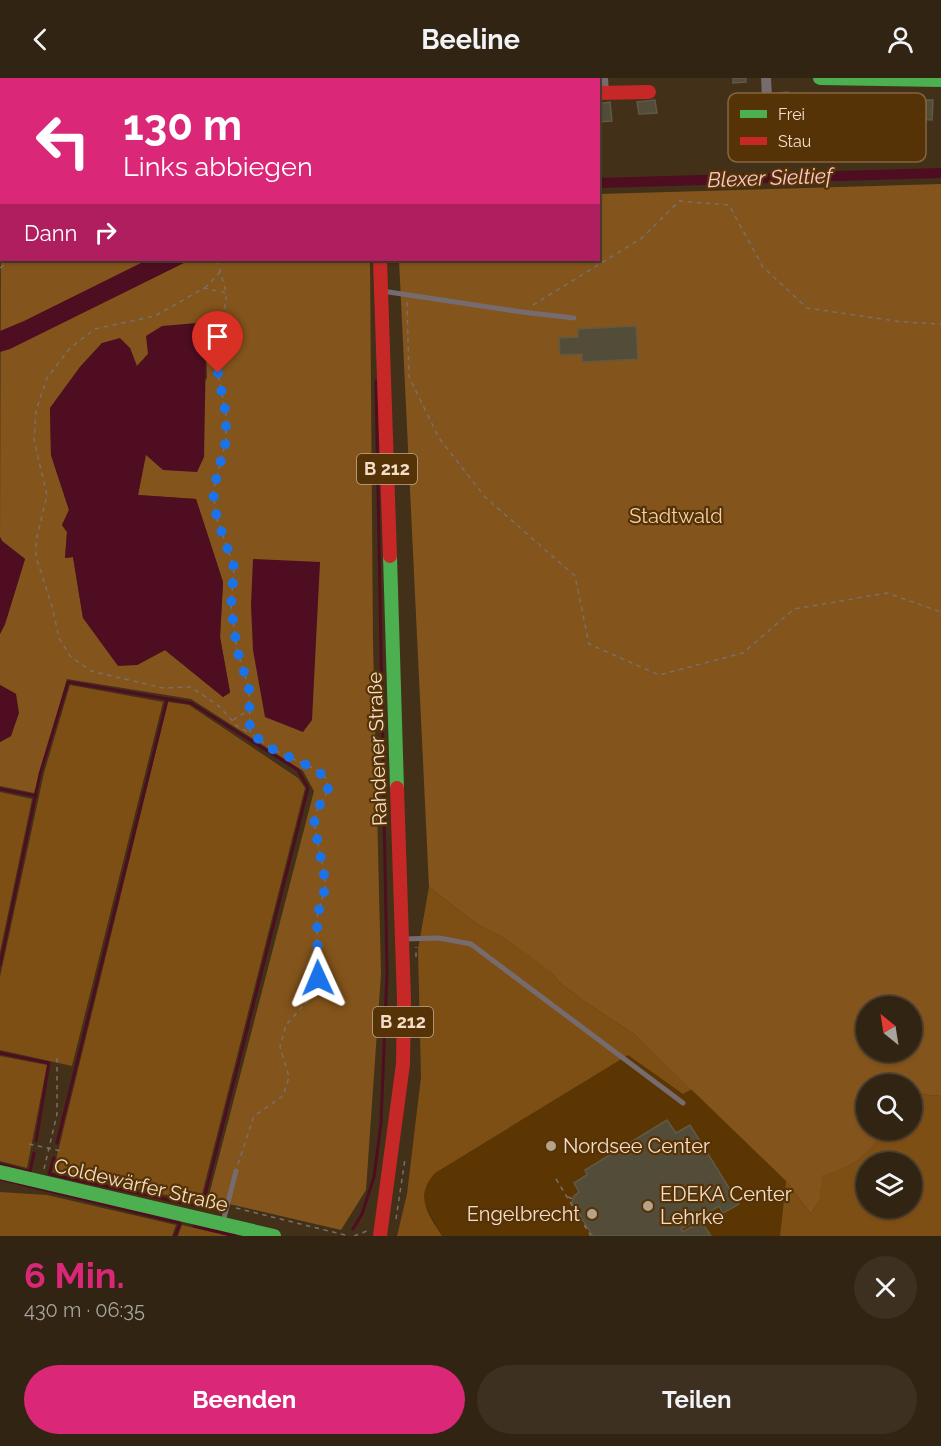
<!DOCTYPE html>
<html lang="de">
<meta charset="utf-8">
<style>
body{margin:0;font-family:Raleway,sans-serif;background:#3d3020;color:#f1f3f6;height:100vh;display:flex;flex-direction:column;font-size:22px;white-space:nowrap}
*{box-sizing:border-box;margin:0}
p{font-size:20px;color:#a8a49f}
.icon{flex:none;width:33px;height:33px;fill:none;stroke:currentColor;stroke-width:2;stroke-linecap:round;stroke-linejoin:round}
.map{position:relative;height:1158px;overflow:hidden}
.side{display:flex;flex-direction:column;background:#322412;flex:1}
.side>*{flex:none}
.hud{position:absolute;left:0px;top:0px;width:600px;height:183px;box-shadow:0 2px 4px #0004,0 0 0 2px #4d4132;background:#db2777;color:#fff;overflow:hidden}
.needle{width:39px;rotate:330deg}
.tools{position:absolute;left:856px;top:918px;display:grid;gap:12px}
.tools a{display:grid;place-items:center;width:66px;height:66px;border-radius:50%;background:#322412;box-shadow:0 2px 4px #0004,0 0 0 2px #4d4132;font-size:30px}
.pin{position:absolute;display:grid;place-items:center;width:51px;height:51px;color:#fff;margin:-62px -26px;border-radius:50% 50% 50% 0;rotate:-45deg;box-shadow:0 0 6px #0007}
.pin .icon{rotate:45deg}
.me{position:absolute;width:66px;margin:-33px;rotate:359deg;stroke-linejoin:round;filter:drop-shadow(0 0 4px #0008)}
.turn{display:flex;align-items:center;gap:21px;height:126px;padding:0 24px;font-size:27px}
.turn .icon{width:78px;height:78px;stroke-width:2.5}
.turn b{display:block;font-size:42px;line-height:51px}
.then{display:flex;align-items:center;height:57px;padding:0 24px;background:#0003;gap:12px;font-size:22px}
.round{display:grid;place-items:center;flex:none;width:63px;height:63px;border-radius:32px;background:#3d3020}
.head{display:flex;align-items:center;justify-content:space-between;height:102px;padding:0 24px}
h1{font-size:36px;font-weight:700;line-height:45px;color:#db2777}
.button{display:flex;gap:12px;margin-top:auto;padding:12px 24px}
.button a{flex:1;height:69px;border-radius:36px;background:#db2777;color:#fff;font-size:24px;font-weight:700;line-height:69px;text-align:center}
.button a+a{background:#3d3020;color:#f1f3f6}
header{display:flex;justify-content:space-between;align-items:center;height:78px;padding:0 24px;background:#322412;font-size:27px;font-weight:700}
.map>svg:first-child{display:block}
.built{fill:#5b3603}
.green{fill:#7e4f15;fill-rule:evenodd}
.forest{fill:#83541b;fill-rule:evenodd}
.water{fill:#4e0d21}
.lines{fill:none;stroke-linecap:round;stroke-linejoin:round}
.stream{stroke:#4e0d21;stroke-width:3}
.canal{stroke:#4e0d21;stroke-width:10}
.building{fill:#534c38;stroke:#605946;stroke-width:1.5}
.path{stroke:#796f6a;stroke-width:1.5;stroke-dasharray:4.5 4.5;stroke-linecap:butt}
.lane{stroke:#766c6f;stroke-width:5}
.street{stroke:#766c6f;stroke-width:10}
.fast{stroke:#4caf50;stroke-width:14}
.jam{stroke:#c62828;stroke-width:14}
.route{stroke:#1a73e8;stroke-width:10;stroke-dasharray:0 18}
.poi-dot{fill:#b6a18b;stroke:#553306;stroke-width:2}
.labels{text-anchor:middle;stroke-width:4.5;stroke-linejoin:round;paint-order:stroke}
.shield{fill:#553306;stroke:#c4ab8e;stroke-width:1.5}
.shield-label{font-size:18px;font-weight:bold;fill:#f4dec9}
.park-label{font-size:20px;fill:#f5d0ad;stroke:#553306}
.street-label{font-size:20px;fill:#f4dec9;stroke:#553306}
.poi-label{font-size:20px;fill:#f4dec9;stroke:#553306;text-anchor:start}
.water-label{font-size:21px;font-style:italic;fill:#fdc7d0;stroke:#553306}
.key{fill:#553306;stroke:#856640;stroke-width:1.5}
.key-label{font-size:16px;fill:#f4dec9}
</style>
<header><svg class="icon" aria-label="back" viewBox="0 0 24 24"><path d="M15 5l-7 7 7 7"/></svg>Beeline<svg class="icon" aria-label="person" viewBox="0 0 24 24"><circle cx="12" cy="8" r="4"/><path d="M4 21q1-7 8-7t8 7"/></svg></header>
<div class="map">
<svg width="941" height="1158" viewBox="0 0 941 1158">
<rect width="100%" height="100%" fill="#433018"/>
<!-- built -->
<path class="built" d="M629 976 683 1016 692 1011 786 1103 780 1158H442L425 1127V1111L429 1102 435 1095Z"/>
<!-- green -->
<g class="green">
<path d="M70 607 163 624 72 988 0 972V899L44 695Z"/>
<path d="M168 624 189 627 298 700 305 710 200 1124 53 1094Z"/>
<path d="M0 714 32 721 0 874Z"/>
<path d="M429 809 477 846 504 860 539 884 553 896 559 904 584 923 634 956 692 1011 683 1016 628 977 435 1095C414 1118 428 1136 442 1158H397L407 1116 421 999 418 871Z"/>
<path d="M0 978 47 987 27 1090 0 1083Z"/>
<path d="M919 1016 941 1018V1158H780L786 1103 811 1136 820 1121 821 1098C856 1087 864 1081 885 1052H912V1023ZM867 1084H912V1130H867Z"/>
<path d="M0 1114 47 1117 176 1147 172 1158H0Z"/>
<path d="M182 1147 228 1158H178Z"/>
</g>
<!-- forest -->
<g class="forest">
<rect x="143" y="0" width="224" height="1"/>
<path d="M941 106V1018L919 1016 912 1023V1006H867V1052H885C864 1081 856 1087 822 1098L820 1121 811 1136 786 1103 634 956 584 923 559 904 553 896 538 884 504 860 477 846 429 809 399 182H598L599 116ZM867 928H912V974H867Z"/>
<path d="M1 139 2 182H370L373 564 381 896 366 1112 341 1152 208 1121 314 713 303 693 191 621 67 601 34 715 0 708V664L11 658 16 616 0 607V556L5 546 25 481 2 463 0 459ZM197 245 206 268 207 300 145 377 138 417 196 421 223 504 220 559 230 615 223 619 165 572 137 587 83 540 73 479 65 480 67 454 62 447 69 432 51 377 50 330 80 289 102 265 130 270 136 289 148 276Z"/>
</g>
<!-- water -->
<g class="water">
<path d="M0 0H143L2 2 1 61Z"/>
<path d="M147 182H190L10 271 0 274V253L24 243Z"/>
<path d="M197 245 206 268 204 379 197 394 163 392 146 377 138 417 196 421 223 504 220 559 230 614 223 619 165 572 137 587 118 588 83 540 73 479 65 480 67 454 62 447 69 432 51 377 50 330 80 289 102 265 120 260 130 270 137 288 148 276 146 258 162 248Z"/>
<path d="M0 459 2 463 25 481 5 546 0 556Z"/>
<path d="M253 481 320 484 312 642 303 654 265 639 253 572 251 527Z"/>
<path d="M0 607 16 616 19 635 11 658 0 664Z"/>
</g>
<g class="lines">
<!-- stream -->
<g class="stream">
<path d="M0 711 36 718"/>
<path d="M0 887 40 696 68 604 191 625 298 692 308 710 202 1129 49 1096 54 1080"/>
<path d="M0 975 49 985 36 1063"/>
<path d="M57 1065 167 622"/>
<path d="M0 1086 30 1094 34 1075"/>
<path d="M0 1101 180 1145 175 1158"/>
<path d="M194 1148 236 1158"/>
<path d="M353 1151 362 1136 374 1099 381 1045 387 895 376 303"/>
</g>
<!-- canal -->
<path class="canal" d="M598 105 941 95"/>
</g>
<!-- building -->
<g class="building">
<path d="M733 0H746V4L733 5Z"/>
<path d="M788 14 789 30 773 31 772 16Z"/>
<path d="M655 22 657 35 639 36 637 24Z"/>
<path d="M917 22H933L932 42 916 41Z"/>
<path d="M610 24 612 43 598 44V26Z"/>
<path d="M636 248 638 281 582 284V276L560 277 559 260 578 259V251Z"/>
<path d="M667 1042 676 1055 690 1047 739 1126 723 1135 719 1128 681 1151 683 1154 701 1143 711 1158H593L572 1125 574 1118 579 1114 574 1105 587 1097 585 1092Z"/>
</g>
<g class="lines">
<!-- path -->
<g class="path">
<path d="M181 0V2"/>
<path d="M0 69H2"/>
<path d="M217 182 226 214"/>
<path d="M0 190 11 182"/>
<path d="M205 210 220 194"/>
<path d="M407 224 409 299 439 360 485 419 575 498 589 566 659 597 743 575 794 531 887 515 941 534"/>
<path d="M533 227 642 160 679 123 729 127 763 189 807 230 902 244 941 246"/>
<path d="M233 642 249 632"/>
<path d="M416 879V869"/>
<path d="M29 1066 61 1073"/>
<path d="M238 1086 254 1038 283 1018 289 999 280 969 286 947 310 920 318 900 317 839 326 807 314 745 317 732 328 713 327 701 315 691 274 672 250 655 249 610 237 572 231 528 234 489 217 441 213 414 226 362V337L218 295 220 258 227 215 204 210 155 238 95 251 70 270 47 300 36 333 34 362 47 417 36 463V479L52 528 59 560 70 578 91 593 163 610 191 609 219 628 237 648 250 655"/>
<path d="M44 1091 57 1036V977"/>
<path d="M556 1101 591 1158"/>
<path d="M568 1119 573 1121"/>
<path d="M236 1130 349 1158"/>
<path d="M396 1141 405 1081"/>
<path d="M354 1158 367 1153"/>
</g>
<!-- lane -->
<g class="lane">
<path d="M382 213 522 234 574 240"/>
<path d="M404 861 439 860 471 866 683 1025"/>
<path d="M223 1144 236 1093"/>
</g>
<!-- street -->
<g class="street">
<path d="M464 0V2"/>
<path d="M603 0 604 15"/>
<path d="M766 0 768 39"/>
</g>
<!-- fast -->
<g class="fast">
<path d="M820 0 941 2"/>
<path d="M390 478 397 710"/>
<path d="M0 1094 274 1158"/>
</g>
<!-- jam -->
<g class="jam">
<path d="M375 0V2"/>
<path d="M598 15 649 14"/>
<path d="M380 182 390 478"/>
<path d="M380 1158 403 986 404 922 397 710"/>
</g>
</g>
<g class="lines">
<!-- route -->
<path class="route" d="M218 295 226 337V363L213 414 217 441 234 489 231 528 237 572 249 610 250 655 274 672 315 691 327 701 328 712 317 732 314 745 326 807 317 839 318 900"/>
</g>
<!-- markers -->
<g class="poi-dot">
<circle cx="551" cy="1068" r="6"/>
<circle cx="648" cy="1128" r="6"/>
<circle cx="592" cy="1136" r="6"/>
</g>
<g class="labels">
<!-- shield labels -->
<g class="shield">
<rect x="357" y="376" width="60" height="30" rx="4.5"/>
<rect x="373" y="929" width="60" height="30" rx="4.5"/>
</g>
<g class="shield-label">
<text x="387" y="397">B 212</text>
<text x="403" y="950">B 212</text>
</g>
<!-- park labels -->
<g class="park-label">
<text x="676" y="445">Stadtwald</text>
</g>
<!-- street labels -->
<g class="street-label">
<text transform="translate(377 671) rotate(-92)" y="7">Rahdener Straße</text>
<text transform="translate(141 1107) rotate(13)" y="7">Coldewärfer Straße</text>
</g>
<!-- poi labels -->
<g class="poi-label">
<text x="563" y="1075">Nordsee Center</text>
<text x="660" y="1123">EDEKA Center<tspan x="660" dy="23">Lehrke</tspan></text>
<text x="580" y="1143" text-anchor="end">Engelbrecht</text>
</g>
<!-- water labels -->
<g class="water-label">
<text transform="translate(770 100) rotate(-2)" y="7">Blexer Sieltief</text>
</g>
</g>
<!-- legend -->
<rect x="728" y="15" width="198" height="69" rx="9" class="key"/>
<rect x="740" y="32" width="27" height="8" fill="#4caf50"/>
<rect x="740" y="59" width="27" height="8" fill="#c62828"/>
<g class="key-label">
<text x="778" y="42">Frei</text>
<text x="778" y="69">Stau</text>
</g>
</svg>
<div class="tools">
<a><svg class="needle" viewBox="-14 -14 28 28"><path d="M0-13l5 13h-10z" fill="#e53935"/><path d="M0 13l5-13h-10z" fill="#a8a49f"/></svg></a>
<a><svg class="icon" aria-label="search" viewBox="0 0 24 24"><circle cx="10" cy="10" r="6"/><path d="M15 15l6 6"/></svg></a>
<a><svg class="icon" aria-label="layers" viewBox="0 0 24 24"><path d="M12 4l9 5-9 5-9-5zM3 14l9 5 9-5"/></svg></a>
</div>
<div class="pin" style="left:218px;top:295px;background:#d93025"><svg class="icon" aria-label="arrive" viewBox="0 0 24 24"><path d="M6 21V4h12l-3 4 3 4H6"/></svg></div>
<svg class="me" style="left:318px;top:900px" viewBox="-20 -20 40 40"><path d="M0-17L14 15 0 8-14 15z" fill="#1a73e8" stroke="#fff" stroke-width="4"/></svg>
<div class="hud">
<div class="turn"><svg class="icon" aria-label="left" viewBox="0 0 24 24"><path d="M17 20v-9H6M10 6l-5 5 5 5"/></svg><div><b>130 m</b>Links abbiegen</div></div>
<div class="then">Dann<svg class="icon" aria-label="right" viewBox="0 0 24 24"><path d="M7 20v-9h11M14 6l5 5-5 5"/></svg></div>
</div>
</div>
<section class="side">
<div class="head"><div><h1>6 Min.</h1><p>430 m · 06:35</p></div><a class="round"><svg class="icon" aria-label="close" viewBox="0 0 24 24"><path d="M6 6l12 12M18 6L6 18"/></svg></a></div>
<div class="button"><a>Beenden</a><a>Teilen</a></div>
</section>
